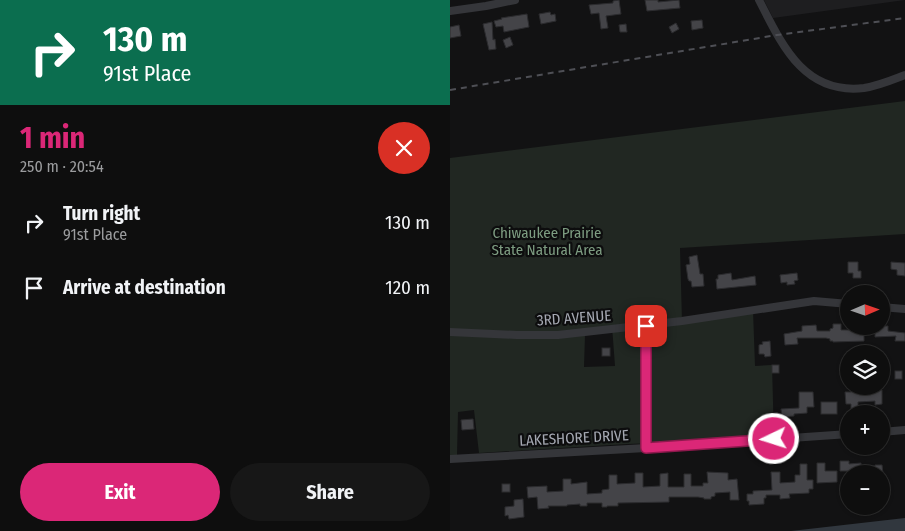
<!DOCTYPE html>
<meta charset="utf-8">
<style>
body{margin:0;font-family:"Fira Sans Condensed",sans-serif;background:#171717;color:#f1f3f6;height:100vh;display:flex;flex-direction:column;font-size:19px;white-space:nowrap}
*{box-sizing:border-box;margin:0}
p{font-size:16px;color:#9b9c9e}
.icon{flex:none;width:28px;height:28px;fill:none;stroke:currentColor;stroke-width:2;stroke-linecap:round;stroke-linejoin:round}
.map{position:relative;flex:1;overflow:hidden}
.details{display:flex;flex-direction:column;background:#0e0e0e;width:450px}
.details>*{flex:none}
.top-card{background:#0b6e4f;color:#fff;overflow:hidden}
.needle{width:32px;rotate:88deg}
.tools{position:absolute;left:390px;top:285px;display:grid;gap:10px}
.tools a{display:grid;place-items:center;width:50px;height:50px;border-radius:50%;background:#0e0e0e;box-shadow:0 1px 4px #0004,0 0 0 1px #2e2e2e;font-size:25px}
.pin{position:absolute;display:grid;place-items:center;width:42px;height:42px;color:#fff;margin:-21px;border-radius:10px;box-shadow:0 2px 8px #0006}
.me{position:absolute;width:55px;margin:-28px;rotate:266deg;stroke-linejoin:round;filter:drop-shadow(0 0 4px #0008)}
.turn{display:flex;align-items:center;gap:18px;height:105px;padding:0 20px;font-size:22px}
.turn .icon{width:65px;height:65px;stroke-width:2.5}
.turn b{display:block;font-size:35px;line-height:42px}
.round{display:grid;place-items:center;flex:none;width:52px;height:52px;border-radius:26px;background:#171717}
.head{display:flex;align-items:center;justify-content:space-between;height:85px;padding:0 20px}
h1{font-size:30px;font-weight:700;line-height:38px;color:#db2777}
.button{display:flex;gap:10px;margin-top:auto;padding:10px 20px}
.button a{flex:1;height:58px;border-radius:30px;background:#db2777;color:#fff;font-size:20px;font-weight:700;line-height:58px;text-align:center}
.button a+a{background:#171717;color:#f1f3f6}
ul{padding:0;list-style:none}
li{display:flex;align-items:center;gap:15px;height:65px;padding:0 20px}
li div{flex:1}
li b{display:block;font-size:19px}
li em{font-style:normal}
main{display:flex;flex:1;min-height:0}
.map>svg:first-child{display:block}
.built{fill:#1e1e20}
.green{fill:#212722;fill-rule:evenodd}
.water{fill:#31373e}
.building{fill:#444448;stroke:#2c2c2f}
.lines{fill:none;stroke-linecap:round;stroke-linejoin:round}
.minor{stroke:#35363a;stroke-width:8}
.rail{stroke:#4e4f55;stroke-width:2;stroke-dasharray:6 5;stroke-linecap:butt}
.route-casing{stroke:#8e194d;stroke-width:12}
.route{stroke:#db2777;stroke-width:9}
.labels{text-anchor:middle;stroke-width:4.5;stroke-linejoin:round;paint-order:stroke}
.park-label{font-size:15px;fill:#7d9c81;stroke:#0d0d0e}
.street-label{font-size:15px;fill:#a5a8b2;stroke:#0d0d0e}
</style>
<main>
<section class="details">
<div class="top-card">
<div class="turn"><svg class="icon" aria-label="right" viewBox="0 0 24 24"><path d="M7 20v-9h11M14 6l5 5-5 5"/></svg><div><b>130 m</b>91st Place</div></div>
</div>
<div class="head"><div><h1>1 min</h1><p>250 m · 20:54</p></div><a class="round" style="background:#d93025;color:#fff"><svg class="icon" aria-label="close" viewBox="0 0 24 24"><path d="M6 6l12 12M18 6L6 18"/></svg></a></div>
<ul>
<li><svg class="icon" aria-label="right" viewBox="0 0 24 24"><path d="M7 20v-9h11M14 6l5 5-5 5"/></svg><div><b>Turn right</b><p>91st Place</p></div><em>130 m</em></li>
<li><svg class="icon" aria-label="arrive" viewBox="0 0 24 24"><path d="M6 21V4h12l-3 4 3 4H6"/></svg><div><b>Arrive at destination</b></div><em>120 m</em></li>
</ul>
<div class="button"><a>Exit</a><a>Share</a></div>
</section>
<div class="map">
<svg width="455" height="531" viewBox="0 0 455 531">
<rect width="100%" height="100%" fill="#121213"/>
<!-- built -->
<path class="built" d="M314 0H455L323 18Z"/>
<!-- green -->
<path class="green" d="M455 101V234L230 248 232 321 303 310 305 366 322 365 324 439 177 444 29 453 24 410 8 412 7 455H0V158ZM162 326 165 366 134 367 135 335Z"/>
<!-- water -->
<path class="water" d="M455 518V531H341Z"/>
<!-- building -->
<g class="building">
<path d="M169 0 171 14 156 16 158 28 151 29 149 13 141 14 139 5 163 3V1Z"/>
<path d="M195 0H208V2L229 0 230 8 197 11Z"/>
<path d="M100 12 101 15 105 14 106 21 91 24 89 14Z"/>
<path d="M77 14 79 27 54 32 53 26 46 27 44 21 52 19 51 18Z"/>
<path d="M252 20 253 28 242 30 241 21Z"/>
<path d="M42 22 43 40 45 39 46 49 39 50 33 24Z"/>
<path d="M226 23 229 29 222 33 219 27Z"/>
<path d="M176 24 177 32H170L169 25Z"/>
<path d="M9 25 11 36 0 38V27Z"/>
<path d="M60 37 63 45 56 48 53 40Z"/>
<path d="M247 255 250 274H253L254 286 242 287 241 281H239L238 279 236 265 240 264 239 257Z"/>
<path d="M398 262H408V271H411V278H403V273H398Z"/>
<path d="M441 262 455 263V276L447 275V270L441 269Z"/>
<path d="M281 273 282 280 305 276 306 285 267 289 266 279H268V275Z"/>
<path d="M347 273 348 280 344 281 345 284 337 285V282L331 283 330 275Z"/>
<path d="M383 324H391V330H408V326H438V331L455 333V341H445L446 336 425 337V333H414V341L383 342V341H380V339L376 338H347L348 344 335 345 334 334 352 331V326L366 325 367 331H380V329L383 328Z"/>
<path d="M320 341 321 356 315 357 314 354H309V345L313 344 312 342Z"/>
<rect x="152" y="348" width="8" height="8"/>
<rect x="322" y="365" width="7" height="8"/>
<rect x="445" y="371" width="7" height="8"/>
<path d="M401 387H408V390H432V404L425 405V401L408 402V411H401V404H396L395 392H401Z"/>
<path d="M349 392H363L364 407H357V413L344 414V416L332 417 331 409 349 408Z"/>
<rect x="371" y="402" width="16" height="12"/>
<path d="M23 419 24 429 12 430 11 420Z"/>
<path d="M390 461H399V464L411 463V466H425V465H432L433 474H400V471H390Z"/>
<path d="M367 463H375V471H387V482L367 483Z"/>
<path d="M350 464H357V480H363V489H359V493L339 494 340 498 330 499V495H316V498H314V504L299 505V501H297V494H303V491L322 490 321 472H330V483L345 482V475H350Z"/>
<path d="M257 472 278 473V480L287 479 289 500H280V492L265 493V496L261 497V499H254V498L248 497H219V502L168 503V506H157V507H152V503H137V506H130V504L117 505V506H98L99 508 88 509 87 497 78 498 77 487 97 486V492L113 491V479H121V484L137 482V494L152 493V490L159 489V475H167V484L185 483V473H193V487L210 486V474L218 473V487H234V474H241V486H253V483H258Z"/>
<rect x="52" y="484" width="8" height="8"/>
<path d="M73 499 74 517 59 519 58 515 55 516V507L64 506V500Z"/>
</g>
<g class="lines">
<!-- minor -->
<g class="minor">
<path d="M309 0C332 45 354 95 414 88 428 86 442 80 455 75"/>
<path d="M0 11 36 6 65 0"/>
<path d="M431 307 455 309"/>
<path d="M0 332 67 335H108L232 321 364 301 399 304"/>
<path d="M431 432 455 430"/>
<path d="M196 448V326"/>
<path d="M0 459 196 448 399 434"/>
</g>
<!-- rail -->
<path class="rail" d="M0 90 327 35 455 18"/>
</g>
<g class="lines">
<defs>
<path id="route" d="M196 326V448L324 439"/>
</defs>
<!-- route casing -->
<use href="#route" class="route-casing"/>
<!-- route -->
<use href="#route" class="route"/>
</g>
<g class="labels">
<!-- park labels -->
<g class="park-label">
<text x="97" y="238">Chiwaukee Prairie<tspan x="97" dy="17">State Natural Area</tspan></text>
</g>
<!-- street labels -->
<g class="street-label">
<text transform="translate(124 318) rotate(-4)" y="5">3RD AVENUE</text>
<text transform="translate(124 438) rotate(-3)" y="5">LAKESHORE DRIVE</text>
</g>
</g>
</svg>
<div class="tools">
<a><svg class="needle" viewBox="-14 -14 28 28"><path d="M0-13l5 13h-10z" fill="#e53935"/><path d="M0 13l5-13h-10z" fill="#9b9c9e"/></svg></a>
<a><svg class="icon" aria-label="layers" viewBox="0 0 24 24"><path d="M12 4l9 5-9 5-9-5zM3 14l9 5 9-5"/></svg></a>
<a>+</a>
<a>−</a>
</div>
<div class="pin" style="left:196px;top:326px;background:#d93025"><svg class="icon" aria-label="arrive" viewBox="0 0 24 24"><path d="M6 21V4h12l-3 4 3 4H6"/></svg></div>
<svg class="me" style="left:324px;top:439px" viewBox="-20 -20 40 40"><circle r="17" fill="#db2777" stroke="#fff" stroke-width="3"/><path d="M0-11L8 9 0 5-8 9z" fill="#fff"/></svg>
</div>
</main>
